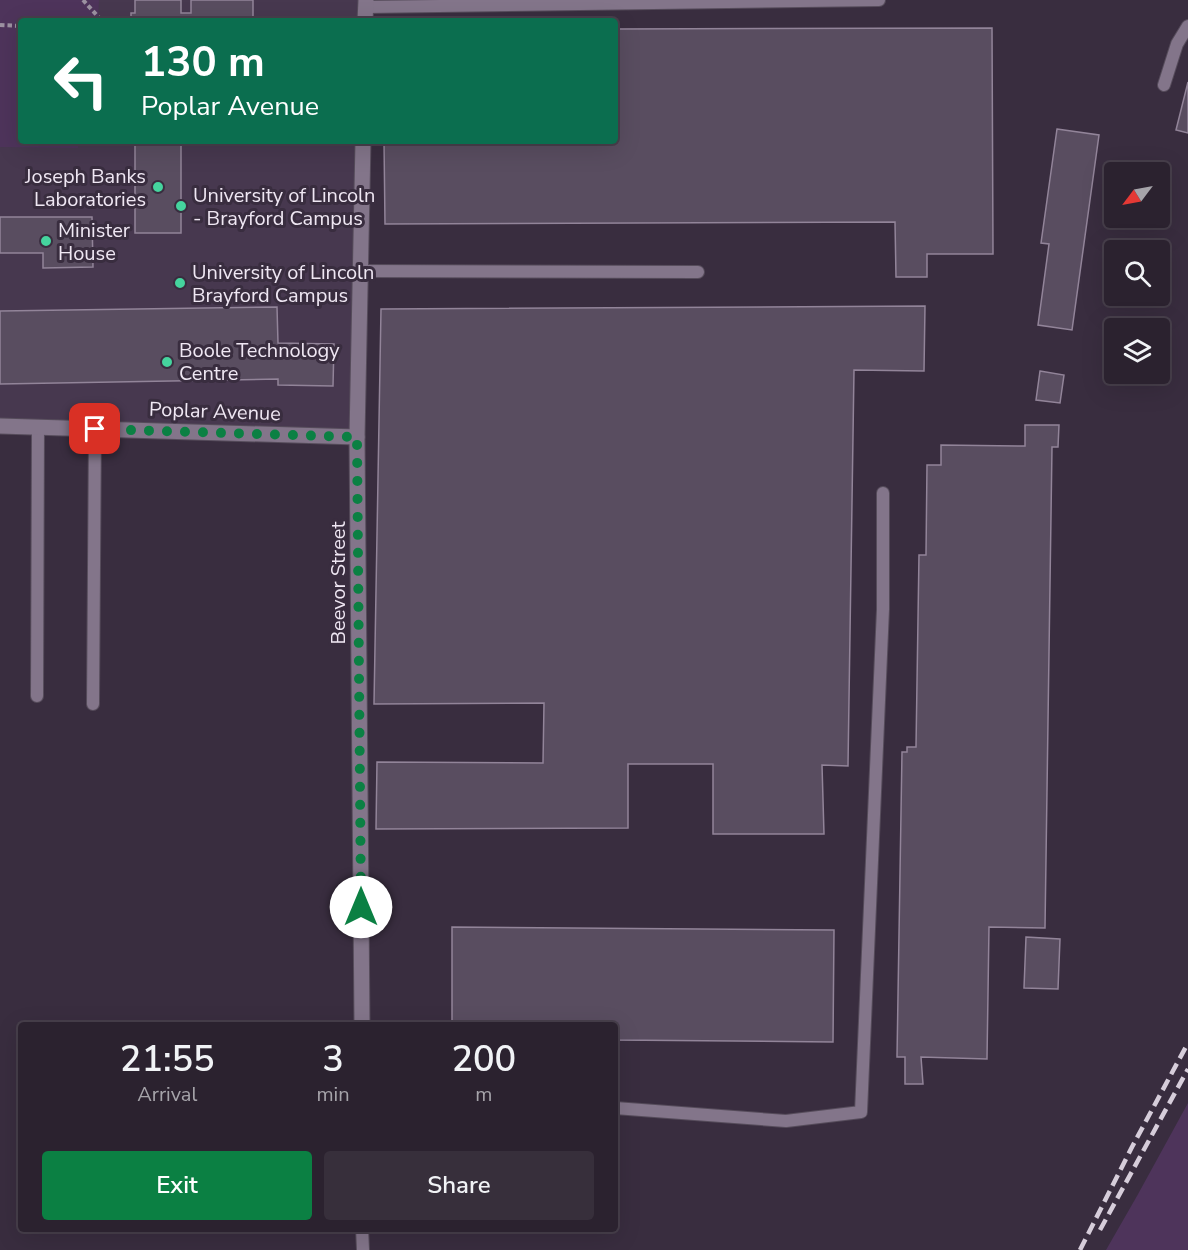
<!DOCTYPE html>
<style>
body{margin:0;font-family:"Nunito Sans",sans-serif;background:#372f3b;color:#f1f3f6;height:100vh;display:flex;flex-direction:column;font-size:22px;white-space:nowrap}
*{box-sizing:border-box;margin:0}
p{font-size:20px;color:#a6a4aa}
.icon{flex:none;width:33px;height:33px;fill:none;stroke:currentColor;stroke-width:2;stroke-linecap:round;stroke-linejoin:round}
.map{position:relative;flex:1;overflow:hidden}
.panel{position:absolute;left:18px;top:1022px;width:600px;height:210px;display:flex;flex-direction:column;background:#2b222f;border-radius:6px;box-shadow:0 6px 24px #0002,0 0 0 2px #473f4b}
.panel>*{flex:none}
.guide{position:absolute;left:18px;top:18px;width:600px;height:126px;border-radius:6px;box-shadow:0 6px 24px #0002,0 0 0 2px #473f4b;background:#0b6e4f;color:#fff;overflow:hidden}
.needle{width:39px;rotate:238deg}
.tools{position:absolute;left:1104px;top:162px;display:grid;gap:12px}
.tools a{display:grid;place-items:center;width:66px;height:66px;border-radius:6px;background:#2b222f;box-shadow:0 6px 24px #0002,0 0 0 2px #473f4b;font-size:30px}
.pin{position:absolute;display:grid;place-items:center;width:51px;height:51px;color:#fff;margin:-26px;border-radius:12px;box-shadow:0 3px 9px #0006}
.me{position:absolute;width:66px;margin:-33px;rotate:0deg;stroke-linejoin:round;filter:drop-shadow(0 0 4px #0008)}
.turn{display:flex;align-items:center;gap:21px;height:126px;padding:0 24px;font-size:27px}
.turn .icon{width:78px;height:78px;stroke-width:2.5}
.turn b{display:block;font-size:42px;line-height:51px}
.eta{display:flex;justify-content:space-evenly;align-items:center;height:102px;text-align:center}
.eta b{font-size:36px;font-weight:600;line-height:42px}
.action{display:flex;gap:12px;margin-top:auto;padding:12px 24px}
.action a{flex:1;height:69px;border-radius:6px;background:#0b8043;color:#fff;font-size:24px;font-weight:600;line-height:69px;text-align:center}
.action a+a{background:#372f3b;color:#f1f3f6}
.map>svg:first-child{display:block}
.built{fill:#47384f}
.green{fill:#4e345b}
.building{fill:#594d60;stroke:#928499;stroke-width:1.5}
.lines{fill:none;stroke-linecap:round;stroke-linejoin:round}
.lane-casing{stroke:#564c5b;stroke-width:14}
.street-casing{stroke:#564c5b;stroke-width:17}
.path{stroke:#9c92a1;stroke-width:4;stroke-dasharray:4.5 3;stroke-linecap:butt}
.lane{stroke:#83758a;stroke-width:12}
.street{stroke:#83758a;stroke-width:15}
.rail{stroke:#d6cdda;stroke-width:4.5;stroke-dasharray:12 6;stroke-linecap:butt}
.route{stroke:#0b8043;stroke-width:10;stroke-dasharray:0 18}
.poi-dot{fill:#45d49e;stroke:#392d3f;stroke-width:2}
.labels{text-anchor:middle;stroke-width:6;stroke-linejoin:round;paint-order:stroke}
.poi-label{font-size:20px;fill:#efe7f3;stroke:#392d3f;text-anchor:start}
.street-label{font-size:20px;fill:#efe7f3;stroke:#392d3f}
</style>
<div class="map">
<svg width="1188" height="1250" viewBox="0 0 1188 1250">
<rect width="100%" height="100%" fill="#392d3f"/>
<!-- built -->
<path class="built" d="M0 0H366V21H21V141H363L357 437 0 426Z"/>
<!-- green -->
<g class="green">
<path d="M0 0H99L98 21H21V141H78V148L0 147Z"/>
<path d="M1188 1103V1250H1106L1137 1196Z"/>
</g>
<!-- building -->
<g class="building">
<path d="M135 0H181V13H191V0H253V21H127V19L131 18V13H135Z"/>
<path d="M992 28 993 254H927V277H896L895 222 385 224 384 141H615V29Z"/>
<path d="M1188 82V133L1176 130Z"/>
<path d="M1057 129 1099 135 1072 330 1038 325 1049 244 1041 243Z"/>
<rect x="135" y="141" width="46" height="92"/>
<path d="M0 217H92L93 267 43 268V253H0Z"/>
<path d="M925 306 924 371 854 370 848 766 822 765 824 834H713V764H628V828L376 829 377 762 543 763 544 703 374 704 381 309Z"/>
<path d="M277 307 278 343 334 344 333 386 278 385V379L0 384V311Z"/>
<path d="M1040 371 1064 375 1060 403 1036 400Z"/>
<path d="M1025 425H1059L1058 447H1052L1045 928 989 927 987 1059 921 1057 923 1084H905V1057H897L902 752H907V747H916L919 555H926L927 465H941V445L1025 446Z"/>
<path d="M452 927 834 930 833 1042 615 1040V1024H452Z"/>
<path d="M1026 937 1060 939 1058 989 1024 988Z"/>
</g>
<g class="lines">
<defs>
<g id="lane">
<path d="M366 7 879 0"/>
<path d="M1164 85 1177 44 1188 26"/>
<path d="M360 271 698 272"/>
<path d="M37 696 38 427"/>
<path d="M93 704 95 429"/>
<path d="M615 1108 786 1121 861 1112 883 609V493"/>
<path d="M362 1228 363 1250"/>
</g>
<g id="street">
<path d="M365 21 366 0"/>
<path d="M0 426 357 437"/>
<path d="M362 1024 357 437 363 141"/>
</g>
</defs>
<!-- lane casing -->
<use href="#lane" class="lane-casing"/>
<!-- street casing -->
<use href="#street" class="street-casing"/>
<!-- path -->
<g class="path">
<path d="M83 0 102 21"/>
<path d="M0 25 21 26"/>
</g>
<!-- lane -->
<use href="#lane" class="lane"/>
<!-- street -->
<use href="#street" class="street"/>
<!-- rail -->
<g class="rail">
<path d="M1100 1230 1188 1069"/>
<path d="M1080 1250 1132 1147 1188 1043"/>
</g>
</g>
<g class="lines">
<!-- route -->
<path class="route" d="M95 429 357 437 361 907"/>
</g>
<!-- markers -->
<g class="poi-dot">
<circle cx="158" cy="187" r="6"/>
<circle cx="181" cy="206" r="6"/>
<circle cx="46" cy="241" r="6"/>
<circle cx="180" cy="283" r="6"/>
<circle cx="167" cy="362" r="6"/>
</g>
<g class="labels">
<!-- poi labels -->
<g class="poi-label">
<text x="146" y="183" text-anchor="end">Joseph Banks<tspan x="146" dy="23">Laboratories</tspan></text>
<text x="193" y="202">University of Lincoln<tspan x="193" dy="23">- Brayford Campus</tspan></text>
<text x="58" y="237">Minister<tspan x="58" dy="23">House</tspan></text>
<text x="192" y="279">University of Lincoln<tspan x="192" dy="23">Brayford Campus</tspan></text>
<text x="179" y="357">Boole Technology<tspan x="179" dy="23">Centre</tspan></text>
</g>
<!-- street labels -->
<g class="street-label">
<text transform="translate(215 411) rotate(2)" y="7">Poplar Avenue</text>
<text transform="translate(338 583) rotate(-90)" y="7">Beevor Street</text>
</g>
</g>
</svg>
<div class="tools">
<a><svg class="needle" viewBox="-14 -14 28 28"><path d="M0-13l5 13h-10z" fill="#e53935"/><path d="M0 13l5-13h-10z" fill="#a6a4aa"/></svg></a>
<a><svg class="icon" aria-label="search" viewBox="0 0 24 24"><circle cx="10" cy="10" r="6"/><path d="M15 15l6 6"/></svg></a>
<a><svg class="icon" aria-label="layers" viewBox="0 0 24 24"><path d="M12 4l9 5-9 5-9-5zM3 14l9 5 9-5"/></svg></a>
</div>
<div class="pin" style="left:95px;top:429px;background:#d93025"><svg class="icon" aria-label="arrive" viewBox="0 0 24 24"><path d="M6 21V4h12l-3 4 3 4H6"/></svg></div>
<svg class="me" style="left:361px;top:907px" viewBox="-20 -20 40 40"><circle r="19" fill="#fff"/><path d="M0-13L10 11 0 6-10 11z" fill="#0b8043"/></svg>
<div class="guide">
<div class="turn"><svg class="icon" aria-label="left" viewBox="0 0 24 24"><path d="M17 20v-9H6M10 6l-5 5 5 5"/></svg><div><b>130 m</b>Poplar Avenue</div></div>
</div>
<section class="panel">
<div class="eta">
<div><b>21:55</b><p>Arrival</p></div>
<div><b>3</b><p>min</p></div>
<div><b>200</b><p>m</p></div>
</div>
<div class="action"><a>Exit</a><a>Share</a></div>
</section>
</div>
